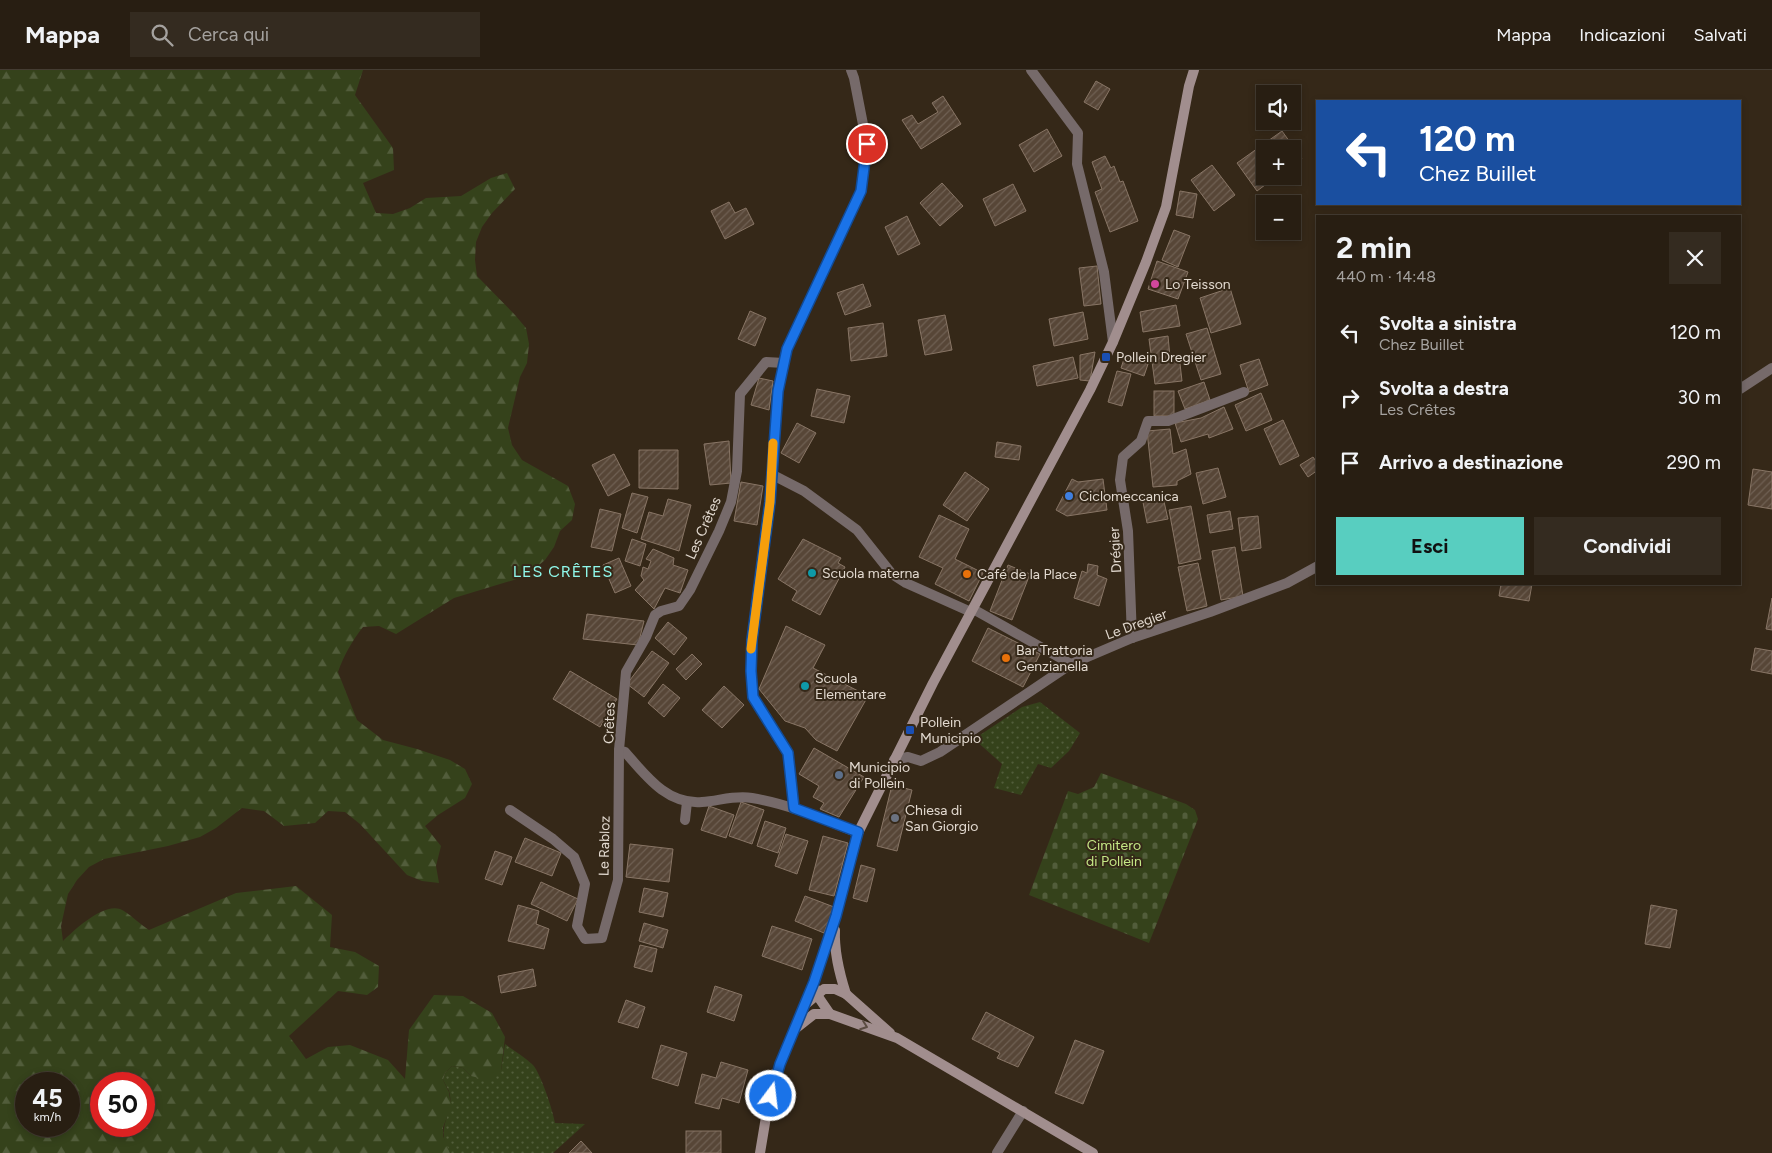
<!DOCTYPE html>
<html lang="it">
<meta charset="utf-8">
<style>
body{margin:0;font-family:Figtree,sans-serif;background:#342b20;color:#f1f3f6;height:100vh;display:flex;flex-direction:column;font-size:19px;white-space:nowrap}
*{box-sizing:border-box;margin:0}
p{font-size:16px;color:#a5a29f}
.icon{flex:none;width:28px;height:28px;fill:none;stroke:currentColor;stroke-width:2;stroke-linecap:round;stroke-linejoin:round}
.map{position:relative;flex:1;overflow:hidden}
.side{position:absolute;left:1316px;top:145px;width:425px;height:370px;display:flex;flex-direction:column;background:#281e12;border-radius:0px;box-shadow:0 2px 8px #0003,0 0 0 1px #443c32}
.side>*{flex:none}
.top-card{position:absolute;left:1316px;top:30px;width:425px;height:105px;border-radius:0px;box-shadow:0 2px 8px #0003,0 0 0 1px #443c32;background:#1a4fa0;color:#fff;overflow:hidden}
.fabs{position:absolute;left:1256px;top:15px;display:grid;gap:10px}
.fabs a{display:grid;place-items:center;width:45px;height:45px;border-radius:0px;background:#281e12;box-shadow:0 2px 8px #0003,0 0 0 1px #443c32;font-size:25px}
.speed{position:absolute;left:15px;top:1002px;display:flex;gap:10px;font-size:25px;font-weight:700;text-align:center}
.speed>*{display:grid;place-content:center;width:65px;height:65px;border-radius:50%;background:#281e12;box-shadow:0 2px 8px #0003,0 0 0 1px #443c32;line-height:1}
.speed small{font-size:12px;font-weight:400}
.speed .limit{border:8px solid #d22;background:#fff;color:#111}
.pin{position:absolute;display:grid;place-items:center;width:42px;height:42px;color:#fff;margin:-21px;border:2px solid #fff;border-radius:50%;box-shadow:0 1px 5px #0007}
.me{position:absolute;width:55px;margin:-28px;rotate:15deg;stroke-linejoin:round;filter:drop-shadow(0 0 4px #0008)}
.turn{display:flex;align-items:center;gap:18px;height:105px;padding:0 20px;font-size:22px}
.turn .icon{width:65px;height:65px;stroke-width:2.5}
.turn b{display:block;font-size:35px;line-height:42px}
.round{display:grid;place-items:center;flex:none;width:52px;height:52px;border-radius:0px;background:#342b20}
.headline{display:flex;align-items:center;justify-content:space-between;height:85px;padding:0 20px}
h1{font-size:30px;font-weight:700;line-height:38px}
.button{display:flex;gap:10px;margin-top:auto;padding:10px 20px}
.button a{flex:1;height:58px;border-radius:0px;background:#58cec0;color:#111;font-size:20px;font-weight:700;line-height:58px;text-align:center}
.button a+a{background:#342b20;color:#f1f3f6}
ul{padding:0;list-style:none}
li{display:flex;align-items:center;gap:15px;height:65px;padding:0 20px}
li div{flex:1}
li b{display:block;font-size:19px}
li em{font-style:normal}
header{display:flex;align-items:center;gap:30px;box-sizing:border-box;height:70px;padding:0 25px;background:#281e12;border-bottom:1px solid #443c32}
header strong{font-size:24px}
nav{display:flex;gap:28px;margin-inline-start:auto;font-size:18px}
.search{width:350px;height:45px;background:#342b20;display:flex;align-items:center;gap:12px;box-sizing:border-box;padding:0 18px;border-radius:0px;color:#a5a29f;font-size:19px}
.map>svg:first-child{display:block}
.grass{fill:url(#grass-dots)}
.forest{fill:url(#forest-firs);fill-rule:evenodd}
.cemetery{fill:url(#cemetery-stones)}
.building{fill:url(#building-hatch);stroke:#887565}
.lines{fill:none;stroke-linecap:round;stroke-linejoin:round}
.street{stroke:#766a6a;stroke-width:10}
.secondary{stroke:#a18e8e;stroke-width:10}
.oneway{stroke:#5b4c41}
.route-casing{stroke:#114b97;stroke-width:12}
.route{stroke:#1a73e8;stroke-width:9}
.slow{stroke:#f59e0b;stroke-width:9}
.hotel-dot{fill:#d1479c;stroke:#352818;stroke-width:2}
.transit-dot{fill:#1a4fb4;stroke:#352818;stroke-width:2}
.shop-dot{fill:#3f7fe0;stroke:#352818;stroke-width:2}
.culture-dot{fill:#0f9aa8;stroke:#352818;stroke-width:2}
.food-dot{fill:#e8710a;stroke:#352818;stroke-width:2}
.service-dot{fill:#5c6f8a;stroke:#352818;stroke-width:2}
.worship-dot{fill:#6b7280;stroke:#352818;stroke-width:2}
.labels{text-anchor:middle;stroke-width:4;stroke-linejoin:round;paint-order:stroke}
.poi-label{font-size:14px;fill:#e3dad0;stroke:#352818;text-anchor:start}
.street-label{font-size:14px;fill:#e3dad0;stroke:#352818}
.park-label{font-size:14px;fill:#c5e886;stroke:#352818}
.quarter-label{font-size:16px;letter-spacing:1px;fill:#8ff8ea;stroke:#352818}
</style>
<header>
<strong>Mappa</strong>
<div class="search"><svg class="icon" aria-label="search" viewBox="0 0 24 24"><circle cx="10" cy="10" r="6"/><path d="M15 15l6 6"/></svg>Cerca qui</div>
<nav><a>Mappa</a><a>Indicazioni</a><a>Salvati</a></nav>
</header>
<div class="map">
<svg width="1772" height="1083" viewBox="0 0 1772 1083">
<defs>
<pattern id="grass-dots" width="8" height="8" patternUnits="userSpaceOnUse" patternTransform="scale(1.25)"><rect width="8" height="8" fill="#35421b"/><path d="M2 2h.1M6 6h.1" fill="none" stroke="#525d3b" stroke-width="1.8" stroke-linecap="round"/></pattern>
<pattern id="forest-firs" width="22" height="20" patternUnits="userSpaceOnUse" patternTransform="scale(1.25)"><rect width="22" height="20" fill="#35421b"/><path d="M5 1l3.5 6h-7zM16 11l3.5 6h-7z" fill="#525d3b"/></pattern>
<pattern id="cemetery-stones" width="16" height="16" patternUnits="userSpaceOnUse" patternTransform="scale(1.25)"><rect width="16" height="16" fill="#35421b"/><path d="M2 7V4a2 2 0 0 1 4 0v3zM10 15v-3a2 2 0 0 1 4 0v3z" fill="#525d3b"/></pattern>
<pattern id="building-hatch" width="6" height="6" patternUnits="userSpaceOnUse" patternTransform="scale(1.25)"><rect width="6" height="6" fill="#574637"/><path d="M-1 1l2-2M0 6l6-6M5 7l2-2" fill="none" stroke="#6f6053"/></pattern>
</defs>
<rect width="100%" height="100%" fill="#352818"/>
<!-- grass -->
<g class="grass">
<path d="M1040 632 1080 663 1069 681 1051 698 1038 694 1021 725 994 718 1002 694 974 669 1022 637Z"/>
<path d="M505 974C514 981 525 987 533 995 541 1004 553 1041 555 1053L585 1054 553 1083H450C433 1057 456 1043 449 1021 447 1017 445 1014 443 1010L445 1003 452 996 463 998 471 1006 501 1001Z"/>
</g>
<!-- forest -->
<path class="forest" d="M0 0H363L355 25 393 78 394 100 363 113 376 143 393 144 410 138 426 128 461 126 491 108 507 103 515 119 492 143 482 157 476 172 475 190 477 206 515 245 526 258 529 274 527 293 520 307 508 358 512 375 522 390 568 416 575 434 572 450 560 461 554 477 545 490 532 501 517 509 454 528 396 564 379 556 363 557C352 571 344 585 338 602L357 650 383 670 417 679 450 690 465 699 472 714 465 728 438 745 425 756 441 776 436 796 439 813 422 811 407 805 360 754 345 742 328 741 315 753 284 756 264 741 242 738 216 758 200 767 168 776 104 789 89 797 77 810 68 824 61 856 63 871C74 860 103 833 120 839 129 843 141 855 149 860L236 823 296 816 332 845 330 877 355 882 379 896 378 917 367 925 338 921 289 966 306 989 328 977 350 975 388 990 405 1009 409 960 434 925 463 926 492 943 505 967 501 1001 487 1010 471 1006 463 998 452 996 445 1003 443 1010 449 1022 451 1037 443 1057V1066L450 1083H0ZM26 1014H69V1056H26ZM101 1014H144V1056H101Z"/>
<!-- cemetery -->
<path class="cemetery" d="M1101 703 1186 734 1195 740 1198 749 1149 873 1029 825 1068 721 1078 724 1094 717Z"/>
<!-- building -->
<g class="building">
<path d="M1096 11 1110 19 1098 40 1084 32Z"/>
<path d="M943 26 961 54 921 79 902 50 912 45 918 54 938 42 932 33Z"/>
<path d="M1047 59 1062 86 1034 102 1019 75Z"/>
<path d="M1282 61 1302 89 1292 95V79H1265V106H1277L1257 121 1237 93Z"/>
<path d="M1105 86 1111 98 1114 96 1120 112 1123 111 1138 151 1110 162 1095 122 1102 119 1092 92Z"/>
<path d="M1212 95 1235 125 1214 141 1191 110Z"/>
<path d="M942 113 963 136 940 156 920 133Z"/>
<path d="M1013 114 1026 141 995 156 983 129Z"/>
<path d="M1180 121 1197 124 1193 148 1176 145Z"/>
<path d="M729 132 735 143 746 138 754 154 725 169 711 141Z"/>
<path d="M907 146 920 174 898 185 885 157Z"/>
<path d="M1174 160 1190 166 1178 197 1162 190Z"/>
<path d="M1157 191 1188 202 1178 229 1148 219Z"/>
<path d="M1097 196 1101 234 1084 236 1079 198Z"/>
<path d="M863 214 871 236 845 245 837 223Z"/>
<path d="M1230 218 1241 254 1211 263 1200 228Z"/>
<path d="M1176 235 1180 256 1143 262 1140 242Z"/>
<path d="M750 241 766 248 755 276 738 269Z"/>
<path d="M1083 242 1088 269 1054 276 1049 249Z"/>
<path d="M945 245 952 280 925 285 918 250Z"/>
<path d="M883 253 887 286 851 291 848 258Z"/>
<path d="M1207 258 1221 304 1201 310 1186 264Z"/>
<path d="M1168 266 1170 287 1179 285 1182 311 1155 314 1149 269Z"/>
<path d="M1095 282 1090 311 1080 310V285Z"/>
<path d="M1125 286 1148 294 1144 306 1121 298Z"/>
<path d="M1073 287 1078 308 1037 316 1033 296Z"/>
<path d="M1259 289 1268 315 1249 322 1240 295Z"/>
<path d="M1117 301 1131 304 1122 336 1108 332Z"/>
<path d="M759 308 773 311 769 340 751 335Z"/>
<path d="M1204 312 1210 330 1185 339 1178 321Z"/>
<path d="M817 319 850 326 844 353 811 346Z"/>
<rect x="1154" y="321" width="20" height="25"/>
<path d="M1261 323 1272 350 1246 361 1235 335Z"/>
<path d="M1224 337 1233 359 1209 368 1208 364 1181 372 1175 353 1201 348Z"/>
<path d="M1283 350 1299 386 1280 395 1264 359Z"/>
<path d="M797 353 816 363 799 393 781 383Z"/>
<path d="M1170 359 1173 384 1186 379 1191 404 1177 411V415L1153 417 1147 361Z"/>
<path d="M729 371 731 413 710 415 704 374Z"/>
<path d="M997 372 1021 376 1019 390 995 387Z"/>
<path d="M639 380H678V419L639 418Z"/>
<path d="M614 384 630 415 608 426 592 395Z"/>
<path d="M1313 387 1318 394V400L1308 407 1300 395Z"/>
<path d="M1218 398 1226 427 1203 434 1196 403Z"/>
<path d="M1753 399 1772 402V439L1748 435Z"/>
<path d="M965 402 989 419 967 451 943 435Z"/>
<path d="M1072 409 1078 412 1103 409 1107 440 1067 446 1056 440Z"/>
<path d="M741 412 763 416 757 455 734 451Z"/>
<path d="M632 423 648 427 637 463 622 458Z"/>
<path d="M1162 423 1168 449 1147 453 1142 427Z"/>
<path d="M668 429 691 435 679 481 641 469 649 442 663 446Z"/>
<path d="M1191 436 1201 489 1179 494 1169 440Z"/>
<path d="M600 439 621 444 612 481 591 477Z"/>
<path d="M1230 441 1233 459 1210 463 1207 445Z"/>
<path d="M939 445 969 459 955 489 983 503 969 531 935 514 943 498 919 487Z"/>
<path d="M1258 446 1261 478 1242 481 1238 448Z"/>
<path d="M632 469 646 474 640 496 625 491Z"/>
<path d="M803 469 841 488 838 493 845 497 820 545 792 530 797 521 778 509Z"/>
<path d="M1235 477 1243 526 1221 530 1212 481Z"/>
<path d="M653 479 674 488 673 495 688 500 680 523 665 518 654 539 635 520 644 510 641 506 643 497 648 499 651 491 646 489Z"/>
<path d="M619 488 631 516 615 523 603 495Z"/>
<path d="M1198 493 1207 536 1187 541 1178 497Z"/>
<path d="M1088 494 1098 496 1097 505 1107 509 1099 536 1074 528 1082 501 1087 503Z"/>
<path d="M1008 495 1030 504 1012 550 990 541Z"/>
<path d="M1501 514H1532L1529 531 1499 526Z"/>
<path d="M1772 528V560L1766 559Z"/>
<path d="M587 544 644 551 638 575 583 569Z"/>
<path d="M668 552 687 568 674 585 655 568Z"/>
<path d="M786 556 825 575 813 598 868 626 837 681 816 670 805 658 785 651 759 619Z"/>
<path d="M988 558 1040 584 1023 617 972 591Z"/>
<path d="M1755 578 1772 581V604L1751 600Z"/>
<path d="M652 581 669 593 644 627 627 614Z"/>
<path d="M692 584 702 594 686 610 676 599Z"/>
<path d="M570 601 617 629 600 657 553 629Z"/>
<path d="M663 614 680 628 664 647 648 633Z"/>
<path d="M724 616 744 635 722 658 702 640Z"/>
<path d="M814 678 864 707 839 747 820 739 824 733 813 727 819 716 799 704Z"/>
<path d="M892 715 912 720 897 781 877 776Z"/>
<path d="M741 732 764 740 752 774 729 766Z"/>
<path d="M709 736 734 745 726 768 701 760Z"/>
<path d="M765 751 786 758 778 783 757 776Z"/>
<path d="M786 764 808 771 797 804 775 796Z"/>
<path d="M823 766 848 773 834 826 809 820Z"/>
<path d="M525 768 561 783 552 806 515 792Z"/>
<path d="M630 774 673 779 669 812 626 807Z"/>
<path d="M495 781 512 787 502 815 485 809Z"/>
<path d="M861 795 875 799 867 832 853 828Z"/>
<path d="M541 812 578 829 567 851 531 834Z"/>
<path d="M644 818 668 823 663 847 639 842Z"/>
<path d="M805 826 834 837 824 863 795 851Z"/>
<path d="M518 835 539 841 536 854 549 859 544 879 508 871Z"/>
<path d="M1651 835 1677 840 1670 878 1645 874Z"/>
<path d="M644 853 668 860 663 878 639 871Z"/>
<path d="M772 856 812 869 802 900 762 886Z"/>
<path d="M640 875 657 879 652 902 634 897Z"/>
<path d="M533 899 536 916 501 923 498 906Z"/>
<path d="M715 916 742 925 734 951 707 942Z"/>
<path d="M626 930 645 937 638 958 618 952Z"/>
<path d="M986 942 1034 967 1018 997 997 988 1000 983 972 969Z"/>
<path d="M1075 970 1104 981 1083 1034 1055 1023Z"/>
<path d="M661 975 687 983 678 1016 652 1008Z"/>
<path d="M721 992 748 1000 739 1033 722 1028 719 1039 695 1033 702 1004 716 1008Z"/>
<rect x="686" y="1061" width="35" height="22"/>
<path d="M581 1071 592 1083H569Z"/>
</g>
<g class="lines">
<!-- street -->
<g class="street">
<path d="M1031 0 1078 63 1077 94 1104 202 1113 272"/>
<path d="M784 293 766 292 740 324 737 401 731 432 719 461 690 520 679 536 661 541 655 545 646 567 626 602 619 680 625 682C646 706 667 735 702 732 719 731 734 725 752 728 789 734 823 749 858 763"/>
<path d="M1740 319 1772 298"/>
<path d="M771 404 804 421 857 460 892 504 906 513 971 542"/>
<path d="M973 539 1071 594"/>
<path d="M1132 568 1128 461 1120 410 1123 387 1141 371 1148 351H1168L1244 322"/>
<path d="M894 690 908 687 921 691 940 682 1071 594 1132 568 1210 542 1287 513 1318 496"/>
<path d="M794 737 788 683 753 627 751 601 752 570 770 432 778 321 787 279 861 121 867 75 854 8 851 0"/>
<path d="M510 740 553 769 574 787 585 814 577 856 585 869 602 868 618 810 619 680"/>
<path d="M685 750 687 732"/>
<path d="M997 1083 1023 1041"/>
</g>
<!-- secondary -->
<g class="secondary">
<path d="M835 860C834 882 839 902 846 924"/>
<path d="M816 919 817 925 830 944"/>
<path d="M806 934 824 919H835L846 924 890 963"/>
<path d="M795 959 814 944H830L897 968 1093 1083"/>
<path d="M760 1083 767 1041 780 994 814 912 836 846 858 763 933 613 1090 320 1113 272 1146 192 1166 137 1189 16 1194 0"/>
</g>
</g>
<!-- one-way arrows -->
<defs><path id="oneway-chevron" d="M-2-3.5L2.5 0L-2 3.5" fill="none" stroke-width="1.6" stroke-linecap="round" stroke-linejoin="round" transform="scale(1.25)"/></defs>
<use class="oneway" href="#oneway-chevron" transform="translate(864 956) rotate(20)"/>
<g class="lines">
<defs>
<path id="route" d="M771 1026 780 994 814 912 836 846 858 762 794 738 788 683 753 627 751 601 752 570 770 432 778 321 787 279 861 121 867 74"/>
</defs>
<!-- route casing -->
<use href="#route" class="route-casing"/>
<!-- route -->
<use href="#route" class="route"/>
<!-- slow -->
<path class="slow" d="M751 579 770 432 773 373"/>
</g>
<!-- markers -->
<circle class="hotel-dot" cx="1155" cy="214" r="5"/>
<g class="transit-dot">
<rect x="1101" y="282" width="10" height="10" rx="2.5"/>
<rect x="905" y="655" width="10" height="10" rx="2.5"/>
</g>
<circle class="shop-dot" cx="1069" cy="426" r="5"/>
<g class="culture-dot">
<circle cx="812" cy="503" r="5"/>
<circle cx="805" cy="616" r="5"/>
</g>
<g class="food-dot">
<circle cx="967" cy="504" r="5"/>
<circle cx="1006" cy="588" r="5"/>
</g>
<circle class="service-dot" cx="839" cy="705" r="5"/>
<circle class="worship-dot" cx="895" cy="748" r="5"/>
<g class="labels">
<!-- poi labels -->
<g class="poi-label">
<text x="1165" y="219">Lo Teisson</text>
<text x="1116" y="292">Pollein Dregier</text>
<text x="1079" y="431">Ciclomeccanica</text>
<text x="822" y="508">Scuola materna</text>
<text x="977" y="509">Café de la Place</text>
<text x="1016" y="585">Bar Trattoria<tspan x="1016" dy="16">Genzianella</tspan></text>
<text x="815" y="613">Scuola<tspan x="815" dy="16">Elementare</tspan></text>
<text x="920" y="657">Pollein<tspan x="920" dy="16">Municipio</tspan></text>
<text x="849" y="702">Municipio<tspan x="849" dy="16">di Pollein</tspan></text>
<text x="905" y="745">Chiesa di<tspan x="905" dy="16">San Giorgio</tspan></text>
</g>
<!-- street labels -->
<g class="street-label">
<text transform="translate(703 458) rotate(-66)" y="5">Les Crêtes</text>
<text transform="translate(1115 480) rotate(-93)" y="5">Drégier</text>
<text transform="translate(1136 554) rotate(-20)" y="5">Le Dregier</text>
<text transform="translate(609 653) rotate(-88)" y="5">Crêtes</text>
<text transform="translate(604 776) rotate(-89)" y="5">Le Rabloz</text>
</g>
<!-- park labels -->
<g class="park-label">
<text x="1114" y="780">Cimitero<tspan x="1114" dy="16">di Pollein</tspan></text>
</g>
<!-- quarter labels -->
<g class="quarter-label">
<text x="563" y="507">LES CRÊTES</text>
</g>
</g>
</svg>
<div class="fabs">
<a><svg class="icon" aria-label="sound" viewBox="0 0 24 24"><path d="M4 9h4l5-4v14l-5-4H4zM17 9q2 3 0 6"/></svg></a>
<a>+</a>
<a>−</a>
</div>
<div class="speed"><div>45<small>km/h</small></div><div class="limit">50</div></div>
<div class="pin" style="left:867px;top:74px;background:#d93025"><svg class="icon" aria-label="arrive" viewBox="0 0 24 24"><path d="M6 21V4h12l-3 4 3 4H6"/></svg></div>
<svg class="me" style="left:771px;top:1026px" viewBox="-20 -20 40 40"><circle r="17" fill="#1a73e8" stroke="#fff" stroke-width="3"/><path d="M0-11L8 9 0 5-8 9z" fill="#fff"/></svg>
<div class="top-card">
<div class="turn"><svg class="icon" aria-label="left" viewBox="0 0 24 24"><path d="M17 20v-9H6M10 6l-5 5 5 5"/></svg><div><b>120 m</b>Chez Buillet</div></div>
</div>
<section class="side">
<div class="headline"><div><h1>2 min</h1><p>440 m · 14:48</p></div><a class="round"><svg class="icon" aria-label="close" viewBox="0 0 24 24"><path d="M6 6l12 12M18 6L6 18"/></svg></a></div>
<ul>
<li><svg class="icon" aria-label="left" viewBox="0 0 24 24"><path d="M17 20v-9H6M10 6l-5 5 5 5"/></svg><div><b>Svolta a sinistra</b><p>Chez Buillet</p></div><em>120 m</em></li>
<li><svg class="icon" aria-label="right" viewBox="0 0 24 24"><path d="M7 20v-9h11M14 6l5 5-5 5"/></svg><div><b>Svolta a destra</b><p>Les Crêtes</p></div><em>30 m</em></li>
<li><svg class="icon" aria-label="arrive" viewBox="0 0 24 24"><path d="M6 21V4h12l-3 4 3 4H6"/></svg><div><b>Arrivo a destinazione</b></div><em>290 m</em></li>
</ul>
<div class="button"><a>Esci</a><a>Condividi</a></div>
</section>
</div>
